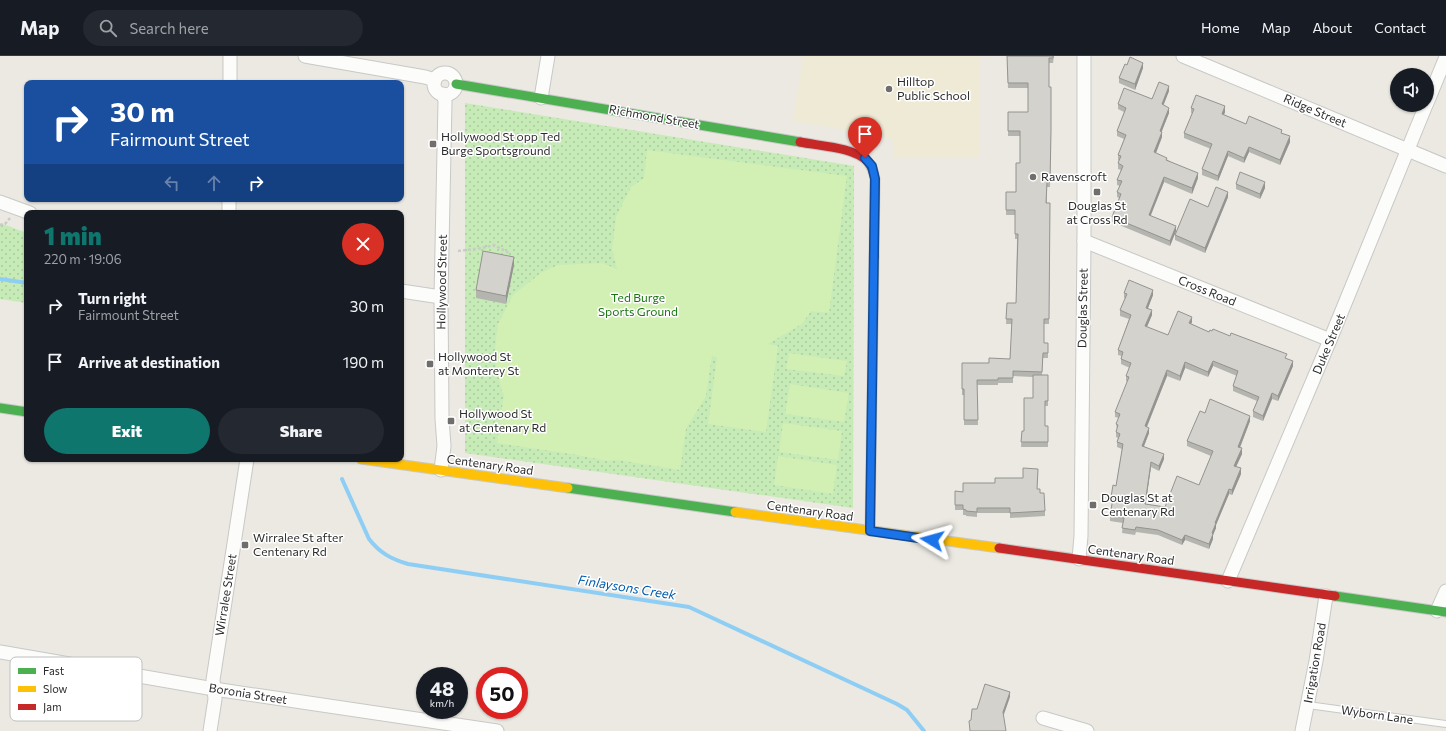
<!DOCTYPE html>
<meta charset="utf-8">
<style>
body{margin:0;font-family:Commissioner,sans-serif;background:#242831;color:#f1f3f6;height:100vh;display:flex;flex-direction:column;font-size:15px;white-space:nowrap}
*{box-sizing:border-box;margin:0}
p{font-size:13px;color:#9ea1a6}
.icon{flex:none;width:22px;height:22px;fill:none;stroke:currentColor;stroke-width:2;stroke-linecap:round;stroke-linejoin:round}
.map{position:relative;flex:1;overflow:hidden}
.panel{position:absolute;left:24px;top:154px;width:380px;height:252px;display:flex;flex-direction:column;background:#171b24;border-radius:8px;box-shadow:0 1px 3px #0004}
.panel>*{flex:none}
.hud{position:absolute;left:24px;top:24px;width:380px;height:122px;border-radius:8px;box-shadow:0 1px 3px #0004;background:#1a4fa0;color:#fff;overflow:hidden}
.buttons{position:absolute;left:1390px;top:12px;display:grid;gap:8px}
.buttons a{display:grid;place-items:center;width:44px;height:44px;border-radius:50%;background:#171b24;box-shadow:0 1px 3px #0004;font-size:20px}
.speed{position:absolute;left:416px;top:611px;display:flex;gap:8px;font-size:20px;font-weight:700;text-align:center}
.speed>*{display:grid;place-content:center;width:52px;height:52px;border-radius:50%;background:#171b24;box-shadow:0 1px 3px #0004;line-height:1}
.speed small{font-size:10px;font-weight:400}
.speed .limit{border:6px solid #d22;background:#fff;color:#111}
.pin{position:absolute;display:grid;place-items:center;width:34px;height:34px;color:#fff;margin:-41px -17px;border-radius:50% 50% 50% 0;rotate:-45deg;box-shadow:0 0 4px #0007}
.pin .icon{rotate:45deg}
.me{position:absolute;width:44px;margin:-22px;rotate:278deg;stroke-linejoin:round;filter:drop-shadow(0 0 3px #0008)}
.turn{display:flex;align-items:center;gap:14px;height:84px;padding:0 20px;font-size:18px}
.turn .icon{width:52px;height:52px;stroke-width:2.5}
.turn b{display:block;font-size:28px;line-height:34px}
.lanes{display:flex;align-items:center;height:38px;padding:0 20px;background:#0003;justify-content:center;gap:20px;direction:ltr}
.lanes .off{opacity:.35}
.round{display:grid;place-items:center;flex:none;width:42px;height:42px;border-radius:21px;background:#242831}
.head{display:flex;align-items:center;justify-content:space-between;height:68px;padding:0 20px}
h1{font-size:24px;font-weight:800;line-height:30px;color:#0f766e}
.action{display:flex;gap:8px;margin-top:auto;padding:8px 20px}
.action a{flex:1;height:46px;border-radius:24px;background:#0f766e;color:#fff;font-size:16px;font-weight:800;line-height:46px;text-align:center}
.action a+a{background:#242831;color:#f1f3f6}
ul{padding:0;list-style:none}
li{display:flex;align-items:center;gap:12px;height:56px;padding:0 20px}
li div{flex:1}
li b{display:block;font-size:15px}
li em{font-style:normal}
header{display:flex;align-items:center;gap:24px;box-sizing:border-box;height:56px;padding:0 20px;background:#171b24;border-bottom:1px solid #363941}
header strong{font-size:19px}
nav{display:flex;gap:22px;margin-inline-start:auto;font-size:14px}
.search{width:280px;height:36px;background:#242831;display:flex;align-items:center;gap:10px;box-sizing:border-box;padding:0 14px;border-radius:22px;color:#9ea1a6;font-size:15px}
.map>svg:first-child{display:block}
.education{fill:#efead5}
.park{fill:url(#park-dots)}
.pitch{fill:#d2efb4}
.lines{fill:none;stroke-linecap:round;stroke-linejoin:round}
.stream{stroke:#8ecef4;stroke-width:4}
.lane-casing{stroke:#c8c8c7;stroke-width:8}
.street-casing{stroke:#c8c8c7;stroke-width:15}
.fast-casing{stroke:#c8c8c7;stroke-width:11}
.slow-casing{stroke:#c8c8c7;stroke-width:11}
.jam-casing{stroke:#c8c8c7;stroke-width:11}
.path{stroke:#cacac9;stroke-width:2.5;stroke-dasharray:3 2;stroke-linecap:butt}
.lane{stroke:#fcfcfb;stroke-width:6}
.street{stroke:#fcfcfb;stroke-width:13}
.fast{stroke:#4caf50;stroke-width:9}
.slow{stroke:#ffc107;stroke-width:9}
.jam{stroke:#c62828;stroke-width:9}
.wall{fill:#b5b5b0}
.shaded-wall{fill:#949390}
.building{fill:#d3d2cd;stroke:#949390}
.route-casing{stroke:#114b97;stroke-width:10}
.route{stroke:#1a73e8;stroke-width:7}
.poi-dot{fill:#6f6e6c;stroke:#fff;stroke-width:1.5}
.labels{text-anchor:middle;stroke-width:3;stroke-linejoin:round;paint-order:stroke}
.poi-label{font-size:12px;fill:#2c2c2c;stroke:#fff;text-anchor:start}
.street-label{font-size:12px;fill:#2c2c2c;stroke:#fff}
.park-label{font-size:12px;fill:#1b7412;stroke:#fff}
.water-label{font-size:13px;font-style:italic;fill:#005cad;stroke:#fff}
.key{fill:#fff;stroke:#c0c0c0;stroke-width:1}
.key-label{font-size:11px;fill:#2c2c2c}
</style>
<header>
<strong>Map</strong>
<div class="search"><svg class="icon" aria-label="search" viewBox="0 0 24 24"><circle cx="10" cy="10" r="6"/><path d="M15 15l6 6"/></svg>Search here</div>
<nav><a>Home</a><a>Map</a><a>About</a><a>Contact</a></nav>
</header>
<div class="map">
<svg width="1446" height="675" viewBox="0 0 1446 675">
<defs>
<pattern id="park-dots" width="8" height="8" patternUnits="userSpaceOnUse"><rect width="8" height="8" fill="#c6ebb7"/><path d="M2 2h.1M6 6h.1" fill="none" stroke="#aaca9e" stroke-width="1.8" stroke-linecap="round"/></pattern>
</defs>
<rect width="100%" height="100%" fill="#ebe9e2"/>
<!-- education -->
<path class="education" d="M803 0H980V102H893V86L888 81 793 65Z"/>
<!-- park -->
<g class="park">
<path d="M465 47 854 110 853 452 465 397Z"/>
<path d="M0 167 27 177V247L0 243Z"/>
</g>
<!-- pitch -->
<g class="pitch">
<path d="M647 94 847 120 829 257 811 255 802 268 768 288 778 290 766 376 708 368 717 301 712 300 706 340 686 373 680 414 617 404 608 405 571 398 497 387 504 338 502 336 494 301 498 268 513 239 542 216 558 209 602 207 617 213 612 193 616 161 631 131 644 122Z"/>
<path d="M789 297 847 305 844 320 786 313Z"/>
<path d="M790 328 849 337 844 366 785 358Z"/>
<path d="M783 367 842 375 838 404 779 396Z"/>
<path d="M778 400 837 409 833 438 774 429Z"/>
</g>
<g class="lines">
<!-- stream -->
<g class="stream">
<path d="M0 223 27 227"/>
<path d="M342 423 369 483C380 497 391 503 408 508L689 551 897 648 907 654 924 675"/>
</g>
<defs>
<path id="lane" d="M1308 649 1446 668"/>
<g id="street">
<path d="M305 0 425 21 435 24"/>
<path d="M1183 0 1446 110"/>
<circle cx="445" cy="28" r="11"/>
<path d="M230 27V0"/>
<path d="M541 42 548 0"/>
<path d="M1427 47 1446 1"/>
<path d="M0 146 30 157"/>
<path d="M229 157V143"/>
<path d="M1084 185 1330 284"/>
<path d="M401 235 441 241"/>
<path d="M441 414 444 390 442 363 441 241 445 45 443 38"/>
<path d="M1079 503 1081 480 1084 185V0"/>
<path d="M1228 525 1330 284 1426 49"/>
<path d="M1437 555 1446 535"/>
<path d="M0 596 214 633 497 675"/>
<path d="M1043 662 1087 675"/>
<path d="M210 675 215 643 213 624 247 403"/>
<path d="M1302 675 1316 605 1326 540"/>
</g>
<g id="fast">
<path d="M456 28 800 86"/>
<path d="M0 352 27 356"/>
<path d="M568 432 735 456"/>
<path d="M1335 540 1446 556"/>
</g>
<g id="slow">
<path d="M361 403 568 432"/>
<path d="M735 456 999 492"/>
<path d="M870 475 874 201"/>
</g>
<g id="jam">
<path d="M800 86C819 90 855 91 868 106 872 111 874 117 875 123L874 201"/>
<path d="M999 492 1335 540"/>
</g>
</defs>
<!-- lane casing -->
<use href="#lane" class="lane-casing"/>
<!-- street casing -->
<use href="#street" class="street-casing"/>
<!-- fast casing -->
<use href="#fast" class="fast-casing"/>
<!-- slow casing -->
<use href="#slow" class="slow-casing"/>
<!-- jam casing -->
<use href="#jam" class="jam-casing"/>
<!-- path -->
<g class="path">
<path d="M0 169 5 168 10 162"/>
<path d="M458 195 482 192 494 189 509 197"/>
</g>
<!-- lane -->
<use href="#lane" class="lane"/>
<!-- street -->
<use href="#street" class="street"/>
<!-- fast -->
<use href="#fast" class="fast"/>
<!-- slow -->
<use href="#slow" class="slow"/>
<!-- jam -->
<use href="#jam" class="jam"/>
</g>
<!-- wall -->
<g class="wall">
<path d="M1007 0H1054L1053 7H1049V31L1051 81 1050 131H1047V147H1050L1049 268H1044V287H1048V302H1043L1042 319H1048V350H1045V370H1048V391H1021L1022 375H1024L1033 342V321L1013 320V327H998V329H977L978 369H964V339H962V307H989L1010 303 1012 268H1006L1007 247H1016L1017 183H1015V159H1006V136H1016L1020 107V80H1008V56H1028V32H1008Z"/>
<path d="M1127 9 1143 12 1135 34 1119 27V22Z"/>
<path d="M1169 35 1163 49 1169 57 1161 76 1162 81 1156 97 1198 122 1192 138 1164 126 1150 160 1176 175 1170 190 1112 166V161L1119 142 1117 141V136L1120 130 1117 129V124L1121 114 1118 113V107L1119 105 1118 104V99L1124 83 1117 80V75L1124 56 1118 53V48L1152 43Z"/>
<path d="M1191 52 1225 56 1224 59 1246 68 1282 77 1290 86 1280 109 1249 96 1244 107 1228 100 1218 125 1202 119V113L1211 93 1184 82V77L1192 57H1191Z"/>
<path d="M1236 128 1265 132 1260 143 1236 133Z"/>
<path d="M1228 141 1205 197 1175 184V179L1208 151Z"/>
<path d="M514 209 506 248 476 242V234Z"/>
<path d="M1124 237 1153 239 1148 252 1152 259 1147 271 1168 279 1192 266 1191 268 1209 276 1287 303 1293 310 1278 345 1272 343 1263 365 1253 361V355L1257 345 1233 335V330L1237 320 1213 310 1208 321 1185 312 1180 325 1167 320 1147 371 1149 377 1144 390 1164 403 1159 415 1151 411 1145 448 1165 451 1199 429 1211 400 1187 390V385L1205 357 1250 365 1240 392 1242 398 1236 411 1241 418 1232 439 1229 438 1216 469V472L1213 479V483L1209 493 1185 484 1182 489 1158 479 1136 476 1135 479 1122 477 1123 467 1110 465V460L1112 447 1111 446V441L1116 430 1122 393 1117 391V386L1118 382 1116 381V376L1117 373 1116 368 1119 362 1115 361V356L1128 326 1126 325V320L1130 312 1121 308V303L1122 300 1118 299V294L1129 263 1120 260V254L1125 242H1124Z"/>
<path d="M1038 418 1037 433 1040 437 1045 455V460L1010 462V457H977V461L966 460V459H963V454H955V435L963 436 995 427 1023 422Z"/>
</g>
<!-- shaded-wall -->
<g class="shaded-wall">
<path d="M1143 7V12L1135 34V28Z"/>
<path d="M1169 30V35L1162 53V48Z"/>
<path d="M1225 50V56L1222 63V58Z"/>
<path d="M1169 52V57L1160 80V75Z"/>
<path d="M1162 76V81L1154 102V96Z"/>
<path d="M1290 80V86L1280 109V104Z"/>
<path d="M1249 91V96L1244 107V102Z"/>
<path d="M1228 95V100L1218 125V120Z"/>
<path d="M1198 117V122L1192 138V132Z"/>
<path d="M1164 121V126L1149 164V159Z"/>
<path d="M1265 126V132L1260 143V138Z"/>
<path d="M1228 136V141L1205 197V192Z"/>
<path d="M1176 170V175L1170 190V185Z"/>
<path d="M514 201V209L506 248V240Z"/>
<path d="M1153 234V239L1146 257V252Z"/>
<path d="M1152 254V259L1145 275V270Z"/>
<path d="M1192 261V266L1189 272V267Z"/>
<path d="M1213 305V310L1208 321V316Z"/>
<path d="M1293 305V310L1278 345V340Z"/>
<path d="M1185 306V312L1180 325V320Z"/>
<path d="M1167 314V320L1145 375V370Z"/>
<path d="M1272 337V343L1263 365V360Z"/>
<path d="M1250 360V365L1238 396V391Z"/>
<path d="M1149 372V377L1142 395V390Z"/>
<path d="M1242 392V398L1234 415V410Z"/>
<path d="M1164 398V403L1159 415V410Z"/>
<path d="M1151 406V411L1145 453V448Z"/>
<path d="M1241 412V418L1232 439V434Z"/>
<path d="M1229 433V438L1216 469V472L1213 479V483L1209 493V488L1215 467Z"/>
<path d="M1185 479V484L1182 489V484Z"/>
<path d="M1010 636V641L1003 661V656Z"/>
</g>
<!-- building -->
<g class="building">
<path d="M1007 0H1053V2H1049V31H1051V75L1050 126H1047L1046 147H1050L1049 263H1044V287H1048V297H1043L1042 316 1013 315V322H998V324H977L978 364H964V333H962V307H989V302L1010 303 1012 263H1006L1007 247H1016L1018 178H1015V154H1006V136H1016V107H1020V75H1008V56H1028V27H1008Z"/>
<path d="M1130 1 1143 7 1135 28 1119 22 1125 8 1127 9Z"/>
<path d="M1159 26 1169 30 1162 48 1169 52 1160 75 1162 76 1154 96 1167 102 1166 104 1198 117 1192 132 1164 121 1149 159 1176 170 1170 185 1112 161 1121 138 1117 136 1122 125 1117 124 1123 110 1118 107 1121 100 1118 99 1126 79 1117 75 1126 52 1118 48 1124 32 1152 43Z"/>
<path d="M1196 39 1225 50 1222 58 1246 68 1249 60 1282 74 1281 77 1290 80 1280 104 1249 91 1244 102 1228 95 1218 120 1202 113 1212 88 1184 77 1194 53 1191 52Z"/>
<path d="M1240 116 1265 126 1260 138 1236 128Z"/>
<path d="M1216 131 1228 136 1205 192 1175 179 1190 143 1208 151Z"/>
<path d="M483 195 514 201 506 240 476 234Z"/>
<path d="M1129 224 1153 234 1146 252 1152 254 1145 270 1168 279 1178 255 1192 261 1189 267 1209 276 1210 274 1212 275 1213 273 1230 280 1231 277 1287 298 1285 302 1293 305 1278 340 1272 337 1263 360 1253 355 1259 341 1233 330 1238 315 1213 305 1208 316 1185 306 1180 320 1167 314 1145 370 1149 372 1142 390 1164 398 1159 410 1151 406 1145 448 1165 451 1177 420 1199 429 1213 395 1187 385 1200 355 1205 357 1210 343 1250 360 1238 391 1242 392 1234 410 1241 412 1232 434 1229 433 1215 467H1216L1212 477 1213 478 1209 488 1185 479 1182 484 1158 474 1136 471 1135 474 1122 472 1124 462 1110 460 1113 442 1111 441 1113 429 1116 430 1123 388 1117 386 1120 378 1116 376 1118 369 1116 368 1120 358 1115 356 1129 321 1126 320 1131 307 1121 303 1123 296 1118 294 1131 259 1120 254 1127 238 1124 237Z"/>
<path d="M1033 319H1048V345H1045V370H1048V386H1021L1022 375H1024V342H1033Z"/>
<path d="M1023 412 1038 413 1037 433H1040V437H1044L1045 455 1010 457V452H977V456L966 455V454L963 453V449H955V435L963 436V427H995V422H1023Z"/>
<path d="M985 628 1010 636 1003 656 1006 675H970L969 665 971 664 972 653H977Z"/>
</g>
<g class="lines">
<defs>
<path id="route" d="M865 102 872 110 875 123 870 475 932 484"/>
</defs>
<!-- route casing -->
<use href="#route" class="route-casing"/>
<!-- route -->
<use href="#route" class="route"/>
</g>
<!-- markers -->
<g class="poi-dot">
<circle cx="889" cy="33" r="4"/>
<rect x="429" y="84" width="8" height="8" rx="2"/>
<circle cx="1033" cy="121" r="4"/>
<rect x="1093" y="132" width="8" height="8" rx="2"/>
<rect x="426" y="304" width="8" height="8" rx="2"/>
<rect x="447" y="361" width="8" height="8" rx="2"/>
<rect x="1089" y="445" width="8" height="8" rx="2"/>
<rect x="241" y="485" width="8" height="8" rx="2"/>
</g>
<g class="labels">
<!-- poi labels -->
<g class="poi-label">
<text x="897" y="30">Hilltop<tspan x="897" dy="14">Public School</tspan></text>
<text x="441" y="85">Hollywood St opp Ted<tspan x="441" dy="14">Burge Sportsground</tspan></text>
<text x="1041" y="125">Ravenscroft</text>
<text x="1097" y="154" text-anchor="middle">Douglas St<tspan x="1097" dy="14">at Cross Rd</tspan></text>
<text x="438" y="305">Hollywood St<tspan x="438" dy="14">at Monterey St</tspan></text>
<text x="459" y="362">Hollywood St<tspan x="459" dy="14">at Centenary Rd</tspan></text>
<text x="1101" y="446">Douglas St at<tspan x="1101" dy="14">Centenary Rd</tspan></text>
<text x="253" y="486">Wirralee St after<tspan x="253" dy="14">Centenary Rd</tspan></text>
</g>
<!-- street labels -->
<g class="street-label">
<text transform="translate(1315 55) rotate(23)" y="4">Ridge Street</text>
<text transform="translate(654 61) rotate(10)" y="4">Richmond Street</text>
<text transform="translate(442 226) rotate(-89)" y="4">Hollywood Street</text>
<text transform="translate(1207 235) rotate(22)" y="4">Cross Road</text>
<text transform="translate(1083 252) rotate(-89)" y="4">Douglas Street</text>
<text transform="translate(1329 288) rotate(-67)" y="4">Duke Street</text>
<text transform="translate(490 409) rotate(8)" y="4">Centenary Road</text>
<text transform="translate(810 455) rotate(8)" y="4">Centenary Road</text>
<text transform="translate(1131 499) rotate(8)" y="4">Centenary Road</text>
<text transform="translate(226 539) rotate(-81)" y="4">Wirralee Street</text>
<text transform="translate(1315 607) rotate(-80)" y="4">Irrigation Road</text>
<text transform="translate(248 638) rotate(9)" y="4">Boronia Street</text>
<text transform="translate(1377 659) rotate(8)" y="4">Wyborn Lane</text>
</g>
<!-- park labels -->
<g class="park-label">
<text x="638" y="246">Ted Burge<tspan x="638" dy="14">Sports Ground</tspan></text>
</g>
<!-- water labels -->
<g class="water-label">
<text transform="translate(627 531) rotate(9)" y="5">Finlaysons Creek</text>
</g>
</g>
<!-- legend -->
<rect x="10" y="601" width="132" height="64" rx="6" class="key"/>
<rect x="18" y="612" width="18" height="6" fill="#4caf50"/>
<rect x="18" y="630" width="18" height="6" fill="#ffc107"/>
<rect x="18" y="648" width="18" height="6" fill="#c62828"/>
<g class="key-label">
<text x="43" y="619">Fast</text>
<text x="43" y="637">Slow</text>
<text x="43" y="655">Jam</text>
</g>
</svg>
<div class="buttons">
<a><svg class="icon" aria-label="sound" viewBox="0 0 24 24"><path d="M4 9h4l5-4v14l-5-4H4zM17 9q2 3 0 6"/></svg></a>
</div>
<div class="speed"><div>48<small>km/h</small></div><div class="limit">50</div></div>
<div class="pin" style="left:865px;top:102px;background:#d93025"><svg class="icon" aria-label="arrive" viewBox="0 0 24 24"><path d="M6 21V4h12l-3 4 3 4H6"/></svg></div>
<svg class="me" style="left:932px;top:484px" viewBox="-20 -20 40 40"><path d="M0-17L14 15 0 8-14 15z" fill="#1a73e8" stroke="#fff" stroke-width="4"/></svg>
<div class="hud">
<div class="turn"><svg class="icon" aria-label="right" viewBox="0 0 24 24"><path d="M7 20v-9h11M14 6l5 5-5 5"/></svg><div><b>30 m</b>Fairmount Street</div></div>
<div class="lanes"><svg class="icon off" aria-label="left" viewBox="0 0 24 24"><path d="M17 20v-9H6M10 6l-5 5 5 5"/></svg><svg class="icon off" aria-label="ahead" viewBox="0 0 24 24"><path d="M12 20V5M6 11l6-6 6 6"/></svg><svg class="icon" aria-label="right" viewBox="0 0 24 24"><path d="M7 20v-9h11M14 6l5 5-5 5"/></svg></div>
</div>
<section class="panel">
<div class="head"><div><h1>1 min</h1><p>220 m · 19:06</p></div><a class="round" style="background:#d93025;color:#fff"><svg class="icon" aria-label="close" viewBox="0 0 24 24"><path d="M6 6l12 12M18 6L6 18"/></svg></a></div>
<ul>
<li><svg class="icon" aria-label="right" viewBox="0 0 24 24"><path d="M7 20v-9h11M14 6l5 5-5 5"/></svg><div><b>Turn right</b><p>Fairmount Street</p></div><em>30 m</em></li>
<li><svg class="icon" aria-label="arrive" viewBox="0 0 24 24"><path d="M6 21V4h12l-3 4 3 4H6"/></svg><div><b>Arrive at destination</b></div><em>190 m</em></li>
</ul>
<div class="action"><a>Exit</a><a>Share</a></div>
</section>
</div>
